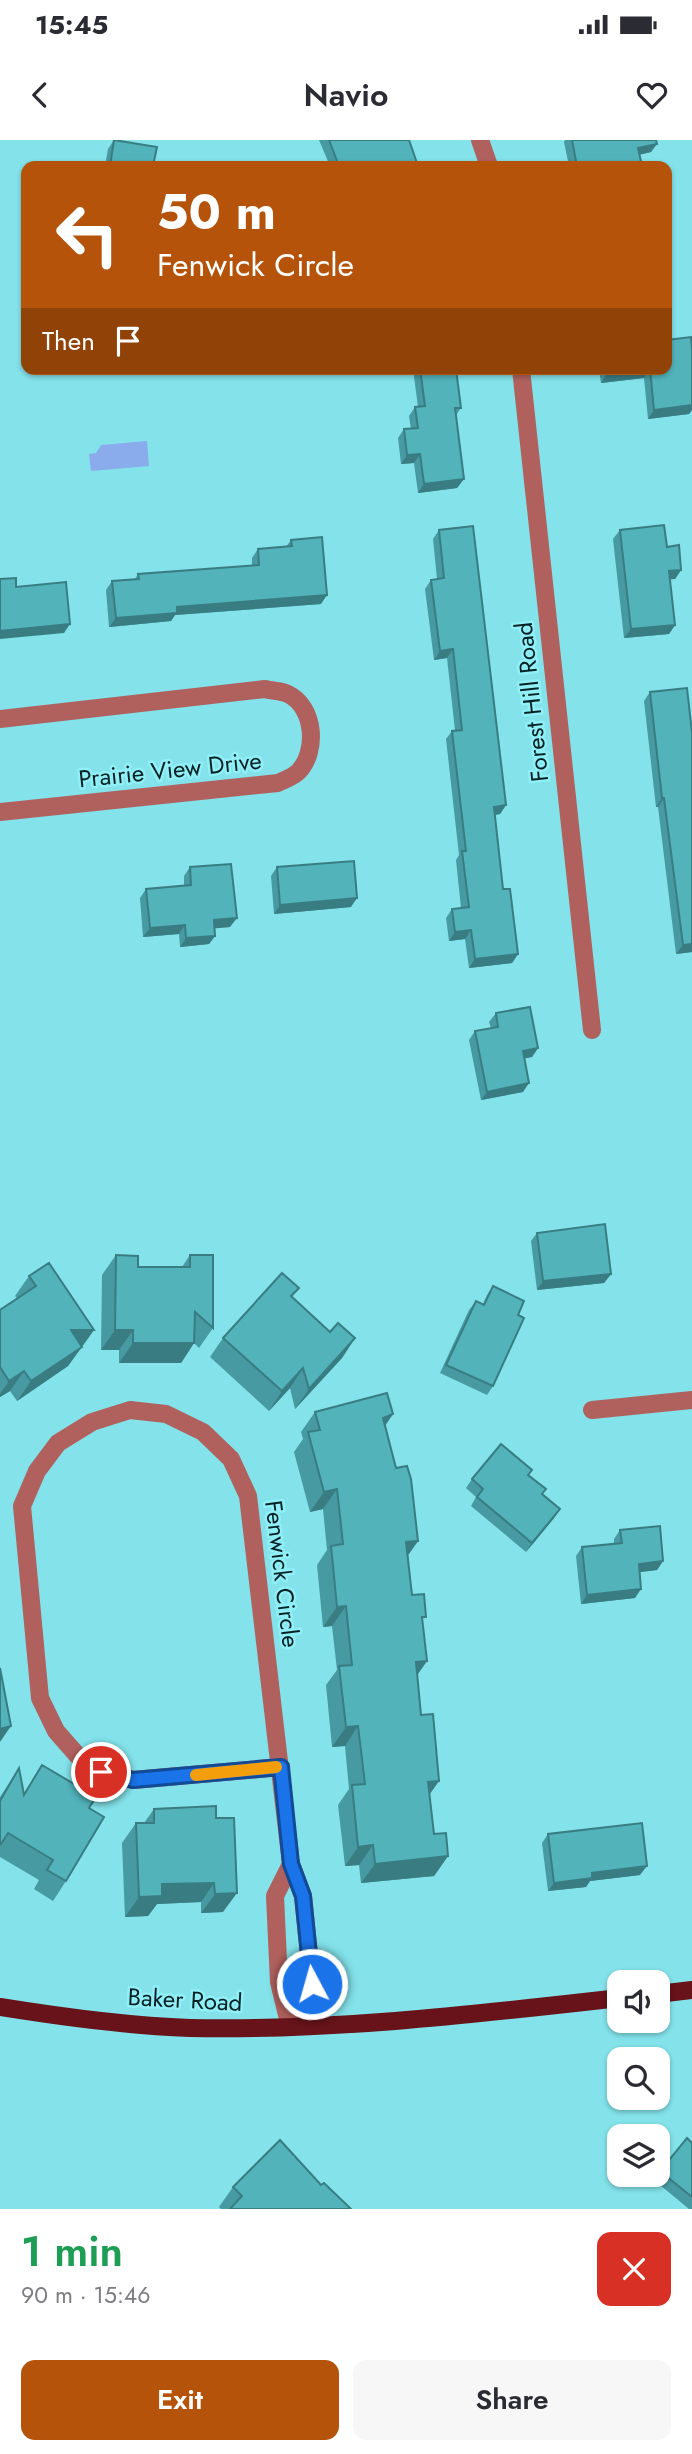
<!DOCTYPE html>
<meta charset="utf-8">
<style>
body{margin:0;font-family:Jost,sans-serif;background:#f7f7f7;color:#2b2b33;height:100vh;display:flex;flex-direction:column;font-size:26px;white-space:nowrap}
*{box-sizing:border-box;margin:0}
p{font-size:23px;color:#7c7c81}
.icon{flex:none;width:38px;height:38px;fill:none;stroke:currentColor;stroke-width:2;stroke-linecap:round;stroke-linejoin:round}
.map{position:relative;height:2069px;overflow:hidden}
.panel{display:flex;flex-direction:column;background:#fff;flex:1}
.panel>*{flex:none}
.guide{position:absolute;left:21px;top:21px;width:651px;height:214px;border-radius:14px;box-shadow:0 2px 5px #0004;background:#b45309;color:#fff;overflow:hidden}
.tools{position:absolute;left:607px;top:1830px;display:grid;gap:14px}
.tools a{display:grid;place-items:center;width:63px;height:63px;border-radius:14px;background:#fff;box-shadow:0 2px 5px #0004;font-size:35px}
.pin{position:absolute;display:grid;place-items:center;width:60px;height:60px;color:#fff;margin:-30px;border:4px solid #fff;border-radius:50%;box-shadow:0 2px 7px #0007}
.me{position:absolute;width:77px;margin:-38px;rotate:354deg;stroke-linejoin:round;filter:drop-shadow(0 0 5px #0008)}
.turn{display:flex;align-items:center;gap:24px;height:147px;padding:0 21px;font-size:32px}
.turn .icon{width:91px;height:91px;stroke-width:2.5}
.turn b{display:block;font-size:49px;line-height:60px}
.then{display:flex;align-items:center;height:66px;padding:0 21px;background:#0003;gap:14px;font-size:26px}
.round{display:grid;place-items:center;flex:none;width:74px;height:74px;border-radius:14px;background:#f7f7f7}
.headline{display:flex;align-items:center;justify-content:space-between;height:119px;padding:0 21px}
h1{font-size:42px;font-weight:600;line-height:52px;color:#1e9e55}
.primary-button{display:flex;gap:14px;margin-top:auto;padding:14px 21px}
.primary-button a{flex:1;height:80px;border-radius:14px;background:#b45309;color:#fff;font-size:28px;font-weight:600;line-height:80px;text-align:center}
.primary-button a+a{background:#f7f7f7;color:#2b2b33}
.status{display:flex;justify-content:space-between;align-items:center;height:49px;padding:0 35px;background:#fff;direction:ltr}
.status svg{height:19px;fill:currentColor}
header{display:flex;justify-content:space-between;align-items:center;height:91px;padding:0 21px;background:#fff;font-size:32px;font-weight:600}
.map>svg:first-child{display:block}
.water{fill:#8aaced}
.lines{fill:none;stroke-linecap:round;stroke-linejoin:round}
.minor{stroke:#b0615e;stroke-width:18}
.major{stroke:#671319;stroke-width:18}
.wall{fill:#479aa1}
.shaded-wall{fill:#397d83}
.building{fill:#52b3bb;stroke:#397d83;stroke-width:2}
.route-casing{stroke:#114b97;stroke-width:18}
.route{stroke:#1a73e8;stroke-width:12}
.slow{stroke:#f59e0b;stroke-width:12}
.labels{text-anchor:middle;stroke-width:5;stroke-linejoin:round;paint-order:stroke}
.street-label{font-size:24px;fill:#022123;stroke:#90eff7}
</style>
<div class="status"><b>15:45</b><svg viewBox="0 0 49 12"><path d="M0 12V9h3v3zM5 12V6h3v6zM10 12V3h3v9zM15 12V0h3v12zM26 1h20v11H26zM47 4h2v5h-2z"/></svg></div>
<header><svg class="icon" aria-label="back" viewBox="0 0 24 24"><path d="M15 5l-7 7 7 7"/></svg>Navio<svg class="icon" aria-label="heart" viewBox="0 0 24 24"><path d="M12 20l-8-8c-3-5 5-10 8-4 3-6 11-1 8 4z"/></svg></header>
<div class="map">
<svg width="692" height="2069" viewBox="0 0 692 2069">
<rect width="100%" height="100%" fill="#83e2ea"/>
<!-- water -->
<path class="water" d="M147 301 149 326 91 331 89 314 96 313 101 305Z"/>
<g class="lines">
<!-- minor -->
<g class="minor">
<path d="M480 0 489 26"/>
<path d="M521 229 592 890"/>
<path d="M0 579 265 549C272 551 282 551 288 554 315 567 318 612 298 632 293 637 284 640 278 643L0 672"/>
<path d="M592 1270 692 1260"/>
<path d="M281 1627 133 1640 101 1632 77 1615 56 1591 40 1558 22 1366 37 1331 58 1303 92 1282 130 1270 166 1274 203 1292 231 1319 248 1356 291 1724 303 1756 312 1844 290 1887"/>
<path d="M290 1887 279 1842 275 1756 291 1724"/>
</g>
<!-- major -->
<g class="major">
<path d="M658 1854 692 1850"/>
<path d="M0 1867C62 1877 127 1886 190 1888 334 1891 477 1874 620 1858"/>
</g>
</g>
<!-- wall -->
<g class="wall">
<path d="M114 0 153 26H105L108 9Z"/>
<path d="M319 0H401L418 26H330Z"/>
<path d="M565 0H656L651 12 639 15 642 26H569L564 2Z"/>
<path d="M692 210V270L689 274 648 279 644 238 601 243 599 229H667Z"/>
<path d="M413 229H456L461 268 456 275 464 339 457 348 418 353 414 323 401 324 398 298 404 289H411L409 276 415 267H418Z"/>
<path d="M439 390 506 665 500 674 495 675 503 749 518 814 512 823 469 828 465 799 449 801 446 778 452 769 461 768 456 720 459 715 446 599 452 591 455 590 447 518 434 520 425 449 431 440 437 439 433 399Z"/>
<path d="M620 390 667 407 681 430 675 439H670L675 485 669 494 624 498 613 399Z"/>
<path d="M291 400 321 464 175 475 171 481 109 487 106 450 112 441 135 439 138 434 252 426V418L258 409 286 407Z"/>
<path d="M650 552 692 812 676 814 658 667H656L644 561Z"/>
<path d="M190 727 230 787 214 788 215 796 209 804 180 807 179 794 143 797 140 758 146 749 184 745V736Z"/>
<path d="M277 727 351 767 274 774 271 736Z"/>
<path d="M496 873 538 908 532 917 524 918 523 952 481 960 469 900 475 891 491 888 489 882Z"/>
<path d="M537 1093 611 1134 604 1143 537 1150 531 1101Z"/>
<path d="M116 1115 138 1127H182L190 1115 213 1188 199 1208 194 1203 181 1223H119V1210H101L102 1135Z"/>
<path d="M29 1136 94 1190 68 1226 17 1261 10 1251 0 1257V1170L17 1158 15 1156Z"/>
<path d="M493 1146 518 1175 493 1246 487 1255 440 1233 469 1170 476 1161 483 1164 487 1155Z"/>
<path d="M299 1148 292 1157 330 1192 355 1198 342 1218 295 1269 290 1248 269 1271 210 1217 223 1198Z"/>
<path d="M315 1272 393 1274 385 1286 396 1328 418 1401 408 1415 412 1455 422 1482 427 1521 417 1535 421 1575 439 1641 430 1654 434 1694 448 1716 434 1736 361 1743 359 1725 345 1726 338 1665 349 1649 345 1606 332 1607 326 1545 337 1530 332 1486 323 1487 317 1425 327 1410 323 1369 310 1372 294 1312 303 1299 301 1292Z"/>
<path d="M532 1330 529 1335 543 1354 554 1378 526 1412 471 1366 476 1357 466 1348 472 1339Z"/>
<path d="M620 1390 663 1421 657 1430 640 1432 635 1458 581 1464 576 1416 582 1407 614 1404V1399Z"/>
<path d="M42 1625 89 1668 66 1741 53 1761 34 1749 39 1740 0 1717V1657L19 1628 24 1653Z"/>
<path d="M216 1666 223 1772 201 1773V1762L157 1764 148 1776 125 1777 122 1703 136 1683H144L154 1669Z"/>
<path d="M548 1694 640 1735 590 1741 586 1747 548 1751 542 1703Z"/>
<path d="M692 2003V2069H689L654 2040 660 2031Z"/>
<path d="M321 2045 351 2069H221L219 2067 233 2047Z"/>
</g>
<!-- shaded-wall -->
<g class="shaded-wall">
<path d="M657 4 651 12 632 16 638 8Z"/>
<path d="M650 229 644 238 601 243 607 234Z"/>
<path d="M692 265V270L689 274 648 279 654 270Z"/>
<path d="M420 314 414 323 401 324 407 315Z"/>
<path d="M464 339 457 348 418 353 424 344Z"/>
<path d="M681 430 675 439 662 440 669 431Z"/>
<path d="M327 455 321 464 175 475 171 481 109 487 116 478 177 467Z"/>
<path d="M70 484 64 493 0 499V491Z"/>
<path d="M675 485 669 494 624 498 631 489Z"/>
<path d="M453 509 447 518 434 520 440 511Z"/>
<path d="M662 658H664L658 667H656Z"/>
<path d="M506 665 500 674 488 676 494 667Z"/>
<path d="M357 758 351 767 274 774 280 765Z"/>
<path d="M237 778 230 787 208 789 214 780Z"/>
<path d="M185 785 179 794 143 797 150 788Z"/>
<path d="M471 790 465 799 449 801 455 792Z"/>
<path d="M215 796 209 804 180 807 186 798Z"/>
<path d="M692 804V812L676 814 683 805Z"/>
<path d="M518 814 512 823 469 828 475 819Z"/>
<path d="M538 908 532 917 517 920 523 911Z"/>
<path d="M529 943 523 952 481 960 487 952Z"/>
<path d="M611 1134 604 1143 537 1150 543 1141Z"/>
<path d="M71 1190H94L68 1226 17 1261 31 1241Z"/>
<path d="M115 1190H133L119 1210H101Z"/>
<path d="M355 1198 342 1218 295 1269 309 1249Z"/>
<path d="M133 1203H194L181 1223H119Z"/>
<path d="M303 1228 290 1248 269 1271 282 1251Z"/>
<path d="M24 1231 10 1251 0 1257V1254L9 1241Z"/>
<path d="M393 1274 379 1294 383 1278Z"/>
<path d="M337 1349 323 1369 310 1372 324 1352Z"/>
<path d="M560 1369 554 1378 526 1412 532 1403Z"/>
<path d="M418 1401 404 1421 406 1402Z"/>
<path d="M663 1421 657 1430 633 1433 639 1424Z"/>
<path d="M641 1449 635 1458 581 1464 587 1455Z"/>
<path d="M346 1466 332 1486 323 1487 337 1467Z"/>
<path d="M427 1521 413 1541 416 1522Z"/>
<path d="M11 1586 0 1602V1589Z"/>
<path d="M358 1586 345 1606 332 1607 346 1587Z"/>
<path d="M439 1641 425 1660 428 1642Z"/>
<path d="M373 1705 359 1725 345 1726 358 1707Z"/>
<path d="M448 1716 434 1736 361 1743 375 1724Z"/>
<path d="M647 1726 640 1735 590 1741 586 1747 548 1751 554 1743 592 1733Z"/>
<path d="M214 1743 201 1762 157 1764 148 1776 125 1777 139 1757 162 1744Z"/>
<path d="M237 1753 223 1772 201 1773 215 1754Z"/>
</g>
<!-- building -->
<g class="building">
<path d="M114 0 157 7 153 26H110Z"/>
<path d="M329 0H409L418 26H339Z"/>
<path d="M572 0H656L657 4 638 8 642 26H577Z"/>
<path d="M691 197 692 210V265L654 270 650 229H667V200Z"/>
<path d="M420 229H456L461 268H455L464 339 424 344 420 314 407 315 404 289 418 288 415 267 425 266Z"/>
<path d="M606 229H648L607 234Z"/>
<path d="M664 385 667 407 679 405 681 430 669 431 675 485 631 489 620 390Z"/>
<path d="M473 386 506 665 494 667 503 749H510L518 814 475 819 471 790 455 792 452 769 469 767 462 711H466L452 591 462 590 453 509 440 511 431 440 444 438 439 390Z"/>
<path d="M322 397 327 455 177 467V473L116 478 112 441 139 439 138 434 259 425 258 409 292 406 291 400Z"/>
<path d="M16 438V447L66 442 70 484 0 491V439Z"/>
<path d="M687 548 692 593V804L683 805 664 658H662L650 552Z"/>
<path d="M354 721 357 758 280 765 277 727Z"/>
<path d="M231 724 237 778 214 780 215 796 186 798 185 785 150 788 146 749 191 745 190 727Z"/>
<path d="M530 867 538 908 523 911 529 943 487 952 475 891 498 887 496 873Z"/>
<path d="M605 1084 611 1134 543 1141 537 1093Z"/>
<path d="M116 1115 138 1116V1127H190V1115H213V1188L195 1172 194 1203H133V1190H115Z"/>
<path d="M49 1123 94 1190H71L82 1207 31 1241 24 1231 9 1241 0 1227V1170L36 1146 29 1136Z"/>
<path d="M282 1133 299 1148 291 1156 330 1192 338 1183 355 1198 309 1249 303 1228 282 1251 223 1198Z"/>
<path d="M493 1146 524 1161 518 1175 524 1178 493 1246 446 1225 476 1161 484 1165Z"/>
<path d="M387 1253 393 1274 383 1278 396 1328 407 1326 411 1339 418 1401 406 1402 412 1455 424 1454 426 1477H422L427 1521 416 1522 421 1575 433 1574 439 1641 428 1642 434 1694 446 1693 448 1716 375 1724 373 1705 358 1707 352 1645 365 1644 358 1586 346 1587 339 1526 352 1525 346 1466 337 1467 331 1406 343 1404 337 1349 324 1352 308 1292 320 1290 315 1272Z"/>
<path d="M501 1304 532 1330 528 1335 546 1349 542 1354 560 1369 532 1403 477 1357 483 1349 472 1339Z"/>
<path d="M660 1386 663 1421 639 1424 641 1449 587 1455 582 1407 622 1403 620 1390Z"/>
<path d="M0 1528 11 1586 0 1589Z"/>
<path d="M42 1625 96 1657 89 1668 104 1677 66 1741 47 1730 53 1720 8 1693 1 1704 0 1703V1661L19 1628 24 1655Z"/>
<path d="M216 1666V1678H234L237 1753 215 1754 214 1743 162 1744V1756L139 1757 136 1683H154V1669Z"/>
<path d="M642 1683 647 1726 592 1733V1738L554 1743 548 1694Z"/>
<path d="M687 1998 692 2003V2057L660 2031Z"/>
<path d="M280 2000 321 2045 324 2043 351 2069H230L242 2056 233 2047Z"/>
</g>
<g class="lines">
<defs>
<path id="route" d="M101 1632 133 1640 281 1627 291 1724 303 1756 312 1844"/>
</defs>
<!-- route casing -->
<use href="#route" class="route-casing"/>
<!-- route -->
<use href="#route" class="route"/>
<!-- slow -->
<path class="slow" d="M196 1635 276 1627"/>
</g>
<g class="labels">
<!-- street labels -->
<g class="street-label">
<text transform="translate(532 562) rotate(-96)" y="8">Forest Hill Road</text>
<text transform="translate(170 630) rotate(-6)" y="8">Prairie View Drive</text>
<text transform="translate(282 1434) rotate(83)" y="8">Fenwick Circle</text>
<text transform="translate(185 1860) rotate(3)" y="8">Baker Road</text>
</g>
</g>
</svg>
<div class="tools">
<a><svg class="icon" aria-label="sound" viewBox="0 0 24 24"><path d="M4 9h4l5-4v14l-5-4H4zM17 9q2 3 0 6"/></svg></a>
<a><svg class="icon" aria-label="search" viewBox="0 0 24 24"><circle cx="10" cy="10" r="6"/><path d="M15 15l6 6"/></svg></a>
<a><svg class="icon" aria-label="layers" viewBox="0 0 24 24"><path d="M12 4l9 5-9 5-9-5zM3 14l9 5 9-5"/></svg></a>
</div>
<div class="pin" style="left:101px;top:1632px;background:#d93025"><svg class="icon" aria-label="arrive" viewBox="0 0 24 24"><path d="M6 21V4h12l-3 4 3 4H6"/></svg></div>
<svg class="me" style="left:312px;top:1844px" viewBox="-20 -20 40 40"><circle r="17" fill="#1a73e8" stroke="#fff" stroke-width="3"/><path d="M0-11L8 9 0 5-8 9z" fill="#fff"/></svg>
<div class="guide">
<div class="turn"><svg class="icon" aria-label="left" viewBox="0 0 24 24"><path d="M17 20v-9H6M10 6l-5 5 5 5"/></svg><div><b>50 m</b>Fenwick Circle</div></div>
<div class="then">Then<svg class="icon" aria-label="arrive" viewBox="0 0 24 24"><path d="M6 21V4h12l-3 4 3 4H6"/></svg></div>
</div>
</div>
<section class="panel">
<div class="headline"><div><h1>1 min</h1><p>90 m · 15:46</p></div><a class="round" style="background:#d93025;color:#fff"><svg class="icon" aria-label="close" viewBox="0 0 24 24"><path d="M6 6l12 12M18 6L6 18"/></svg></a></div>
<div class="primary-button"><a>Exit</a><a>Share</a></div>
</section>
